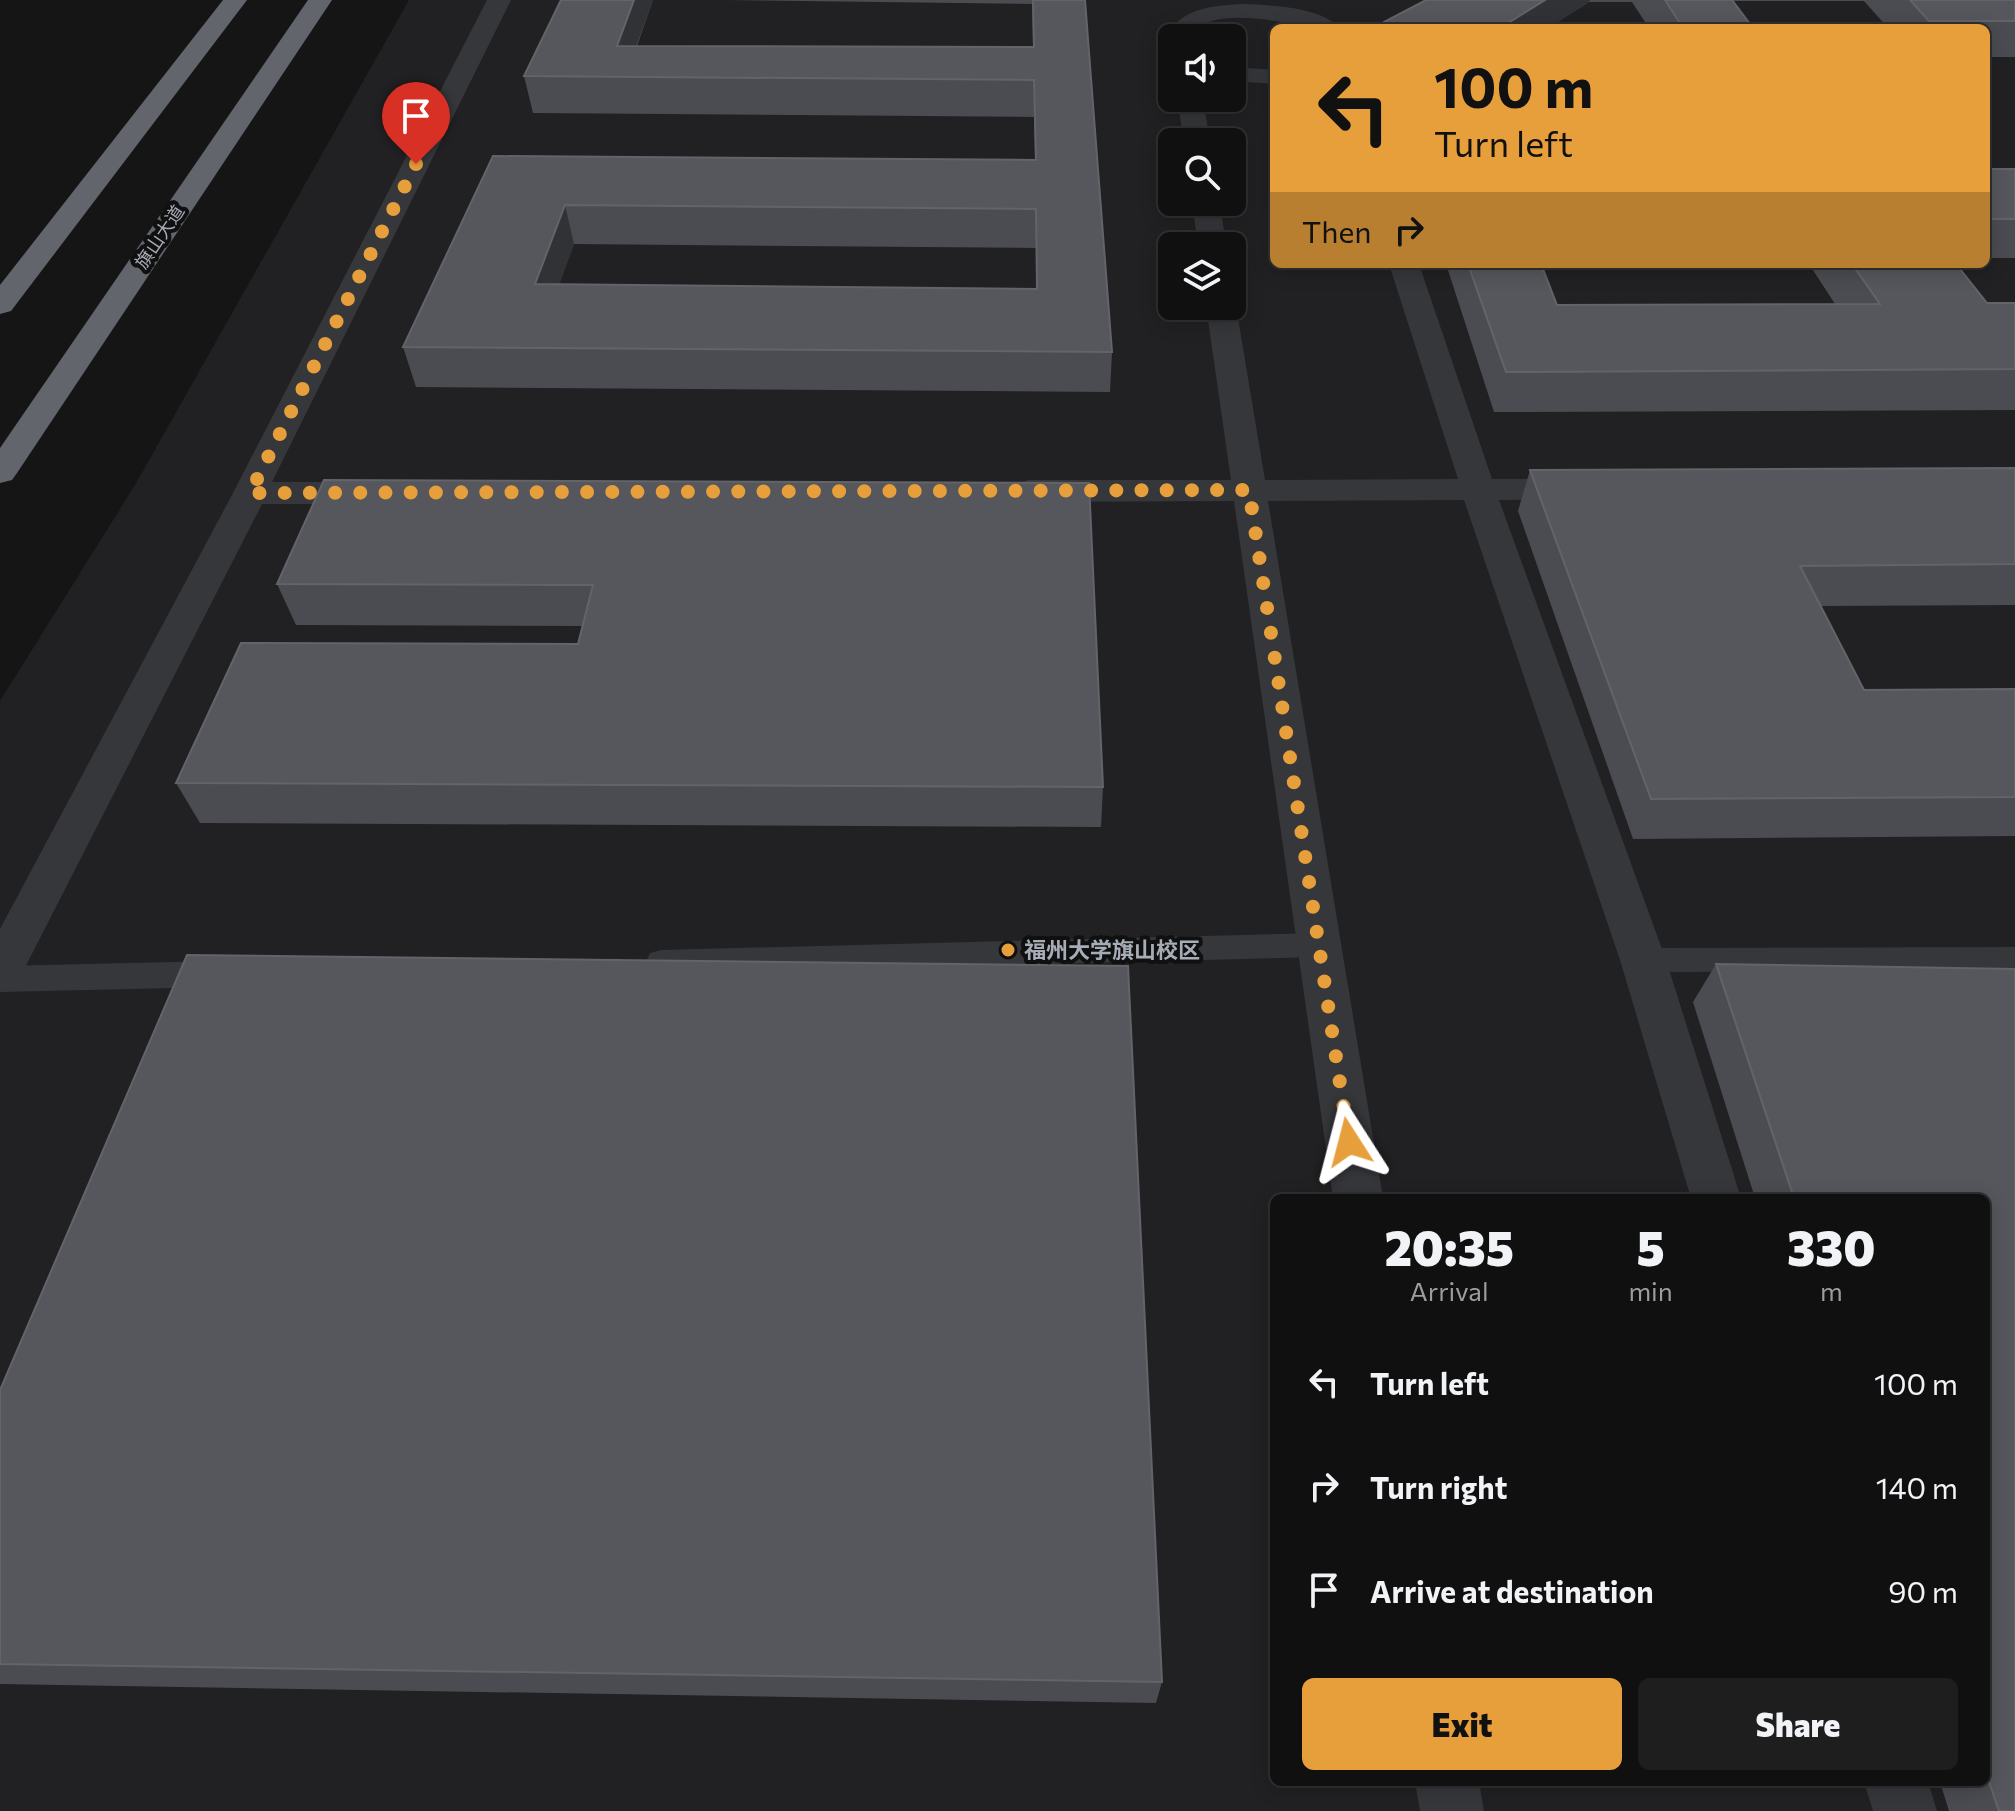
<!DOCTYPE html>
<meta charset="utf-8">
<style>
body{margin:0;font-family:Commissioner,"Noto Sans SC",sans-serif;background:#1e1e1e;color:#f1f3f6;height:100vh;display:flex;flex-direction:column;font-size:30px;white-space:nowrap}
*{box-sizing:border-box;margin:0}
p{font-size:26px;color:#9c9d9f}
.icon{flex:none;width:44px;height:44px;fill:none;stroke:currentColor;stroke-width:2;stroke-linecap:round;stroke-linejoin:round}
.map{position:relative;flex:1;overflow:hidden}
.drawer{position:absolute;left:1270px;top:1194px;width:720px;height:592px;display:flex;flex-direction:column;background:#101010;border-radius:12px;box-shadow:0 4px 20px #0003,0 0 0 2px #303030}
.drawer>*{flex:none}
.top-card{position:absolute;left:1270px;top:24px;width:720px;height:244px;border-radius:12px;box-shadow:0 4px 20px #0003,0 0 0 2px #303030;background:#e79f3c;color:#111;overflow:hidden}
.tools{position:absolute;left:1158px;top:24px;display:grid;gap:16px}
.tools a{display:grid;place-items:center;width:88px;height:88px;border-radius:12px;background:#101010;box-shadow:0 4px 20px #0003,0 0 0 2px #303030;font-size:40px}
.pin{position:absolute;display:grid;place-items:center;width:68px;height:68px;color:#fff;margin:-82px -34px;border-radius:50% 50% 50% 0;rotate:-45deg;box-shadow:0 0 8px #0007}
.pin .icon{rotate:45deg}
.me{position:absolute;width:88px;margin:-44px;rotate:351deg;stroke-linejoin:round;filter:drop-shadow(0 0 6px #0008)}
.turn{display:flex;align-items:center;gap:28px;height:168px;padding:0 32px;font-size:36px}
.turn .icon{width:104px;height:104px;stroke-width:2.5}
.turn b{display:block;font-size:56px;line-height:68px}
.then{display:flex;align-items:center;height:76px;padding:0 32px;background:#0003;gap:16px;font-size:30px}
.eta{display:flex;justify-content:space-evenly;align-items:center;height:136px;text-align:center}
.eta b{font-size:48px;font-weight:800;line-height:56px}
.primary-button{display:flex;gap:16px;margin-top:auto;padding:16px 32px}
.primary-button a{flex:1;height:92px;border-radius:12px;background:#e79f3c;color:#111;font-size:32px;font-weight:800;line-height:92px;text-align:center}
.primary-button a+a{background:#1e1e1e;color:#f1f3f6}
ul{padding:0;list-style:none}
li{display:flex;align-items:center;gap:24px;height:104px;padding:0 32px}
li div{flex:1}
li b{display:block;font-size:30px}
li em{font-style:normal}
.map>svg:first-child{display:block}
.built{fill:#212123;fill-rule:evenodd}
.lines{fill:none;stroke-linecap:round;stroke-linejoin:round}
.lane{fill:#36373b;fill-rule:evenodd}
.street{fill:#36373b;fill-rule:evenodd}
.highway{fill:#62666c;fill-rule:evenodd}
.wall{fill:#4b4c51;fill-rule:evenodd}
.shaded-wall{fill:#313235}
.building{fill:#55575c;stroke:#62646a;stroke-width:2;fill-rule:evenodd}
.route{stroke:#e79f3c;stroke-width:14;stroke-dasharray:0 25.2}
.poi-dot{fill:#e79f3c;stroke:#101011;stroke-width:3}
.labels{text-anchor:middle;stroke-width:8;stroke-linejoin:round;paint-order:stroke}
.far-street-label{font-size:18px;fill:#a7adb6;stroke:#101011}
.poi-label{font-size:22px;font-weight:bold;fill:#a7adb6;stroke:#101011;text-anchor:start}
</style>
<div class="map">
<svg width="2015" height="1811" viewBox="0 0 2015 1811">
<rect width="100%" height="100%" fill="#151516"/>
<!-- built -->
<path class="built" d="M409 0H2015V1811H0V701L135 485ZM1274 28H1986V264H1274ZM1172 38H1232V98H1172ZM1172 142H1232V202H1172ZM1172 246H1232V306H1172ZM1274 1198H1986V1782H1274Z"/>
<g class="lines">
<!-- lane -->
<g class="lane">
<path d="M1319 933 1330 936 1334 945 1330 954 1319 957 661 974 650 971 646 962 650 953 661 950Z"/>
<path d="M2015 947V971L1643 972 1632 969 1628 960 1632 951 1643 948Z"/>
<path d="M217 961 228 965 233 974 228 983 217 987 0 992V966Z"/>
</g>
<!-- street -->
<g class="street">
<path d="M487 0H511L272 482H379L391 486 396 493 391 500 379 504H262L16 985 0 990V929L233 493Z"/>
<path d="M1244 4C1269 5 1323 7 1339 28 1329 28 1317 30 1307 27 1278 21 1207 5 1188 38H1172V44L1164 38C1183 7 1210 6 1244 4Z"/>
<path d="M1232 67 1274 70V84L1232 81Z"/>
<path d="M1177 98H1203L1210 142H1184Z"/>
<path d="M1192 202H1220L1226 246H1198Z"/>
<path d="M1389 264H1419L1492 479H1583L1595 482 1600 489 1595 496 1583 499 1499 500 1666 960 1741 1198H1691L1620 960 1464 500 1268 501 1383 1198H1333L1234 501 1028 502 1016 498 1011 491 1016 484 1028 480H1231L1206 306H1232V300L1236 306 1265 480 1458 479Z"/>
<path d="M1415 1782H1479L1484 1811H1420Z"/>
<path d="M1864 1782H1928L1937 1811H1873Z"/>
</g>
<!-- highway -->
<g class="highway">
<path d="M223 0H247L11 311 0 314V285Z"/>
<path d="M308 0H332L17 473 12 480 0 483V448Z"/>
</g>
</g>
<!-- wall -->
<g class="wall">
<path d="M561 0H653L637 46 1033 47 1032 4 726 0H1085L1112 352 1110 392 416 387 403 347 493 156 1035 160 1034 117 533 113 524 76ZM574 244 1036 248V289L559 284Z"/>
<path d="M1426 0H2015V57H1986V28H1888L1864 1H1733L1753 28H1649L1632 2H1589L1548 28H1383L1384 22Z"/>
<rect x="1986" y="169" width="29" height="89"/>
<path d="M1446 264H1541L1557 305 1835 304 1809 264H1956L1987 303H2015V410L1494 412Z"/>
<path d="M2015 468V605L1821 606 1864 690 2015 689V836L1633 839 1518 511 1530 470Z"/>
<path d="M1089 483 1103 787 1101 827 200 823 176 783 578 644 583 626 296 625 277 584Z"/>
<path d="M1716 964 2015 969V1811H1949L1940 1782H1986V1198H1755L1693 1002Z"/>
<path d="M0 1390 1162 1682 1156 1703 0 1684Z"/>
</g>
<!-- shaded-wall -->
<g class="shaded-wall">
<path d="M634 0H653L625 76 617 46Z"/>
<path d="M1545 0H1590L1589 2 1548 28H1500Z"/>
<path d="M565 205 574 244 545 324 535 284Z"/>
</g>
<!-- building -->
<g class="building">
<path d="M561 0H634L617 46 1034 47 1033 0H1085L1112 352 403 347 493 156 1036 160 1034 80 524 76ZM565 205 1036 209 1037 289 535 284Z"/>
<path d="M1426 0H1545L1500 28H1386L1384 22Z"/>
<path d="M1665 0H1732L1753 28H1683Z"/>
<path d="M1910 0H2015V21H1929Z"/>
<rect x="1986" y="169" width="29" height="50"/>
<path d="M1468 264H1541L1557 305 1880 304 1852 264H1956L1987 303H2015V369L1506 372Z"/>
<path d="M2015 468V564L1800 566 1864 690 2015 689V797L1651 799 1530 470Z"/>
<path d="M324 480 1089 483 1103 787 176 783 241 643 578 644 593 585 277 584Z"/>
<path d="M187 955 1128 966 1162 1682 0 1664V1390Z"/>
<path d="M1716 964 2015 969V1811H1999L1986 1773V1198H1794Z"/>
</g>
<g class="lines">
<!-- route -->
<path class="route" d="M416 164 250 493 1249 490 1349 1142"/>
</g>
<!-- markers -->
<circle class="poi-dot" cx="1008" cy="950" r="8"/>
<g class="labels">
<!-- far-street labels -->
<g class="far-street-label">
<text transform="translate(160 237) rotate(-56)" y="6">旗山大道</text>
</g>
<!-- poi labels -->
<g class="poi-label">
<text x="1024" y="958">福州大学旗山校区</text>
</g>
</g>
</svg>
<div class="tools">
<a><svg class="icon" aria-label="sound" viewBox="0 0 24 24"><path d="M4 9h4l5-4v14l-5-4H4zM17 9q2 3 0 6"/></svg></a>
<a><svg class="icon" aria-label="search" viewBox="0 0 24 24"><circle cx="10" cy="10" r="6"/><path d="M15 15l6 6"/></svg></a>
<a><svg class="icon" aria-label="layers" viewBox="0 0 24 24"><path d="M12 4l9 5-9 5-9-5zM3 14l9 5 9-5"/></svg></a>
</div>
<div class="pin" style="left:416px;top:164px;background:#d93025"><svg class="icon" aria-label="arrive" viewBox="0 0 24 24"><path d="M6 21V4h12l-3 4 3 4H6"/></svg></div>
<svg class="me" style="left:1349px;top:1142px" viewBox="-20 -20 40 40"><path d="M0-17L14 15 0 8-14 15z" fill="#e79f3c" stroke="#fff" stroke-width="4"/></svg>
<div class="top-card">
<div class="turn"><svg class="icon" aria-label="left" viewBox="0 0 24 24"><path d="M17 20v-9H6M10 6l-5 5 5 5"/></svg><div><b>100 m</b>Turn left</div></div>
<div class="then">Then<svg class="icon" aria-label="right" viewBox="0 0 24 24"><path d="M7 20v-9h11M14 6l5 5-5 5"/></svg></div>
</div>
<section class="drawer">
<div class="eta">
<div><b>20:35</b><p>Arrival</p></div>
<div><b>5</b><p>min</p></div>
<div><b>330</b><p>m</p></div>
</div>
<ul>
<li><svg class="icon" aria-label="left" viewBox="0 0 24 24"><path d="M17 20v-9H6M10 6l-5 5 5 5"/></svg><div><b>Turn left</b></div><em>100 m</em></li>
<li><svg class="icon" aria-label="right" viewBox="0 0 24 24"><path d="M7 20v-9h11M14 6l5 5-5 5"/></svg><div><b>Turn right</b></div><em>140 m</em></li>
<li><svg class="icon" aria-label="arrive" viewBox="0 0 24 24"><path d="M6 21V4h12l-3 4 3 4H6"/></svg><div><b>Arrive at destination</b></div><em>90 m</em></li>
</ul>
<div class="primary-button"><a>Exit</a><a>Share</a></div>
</section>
</div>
